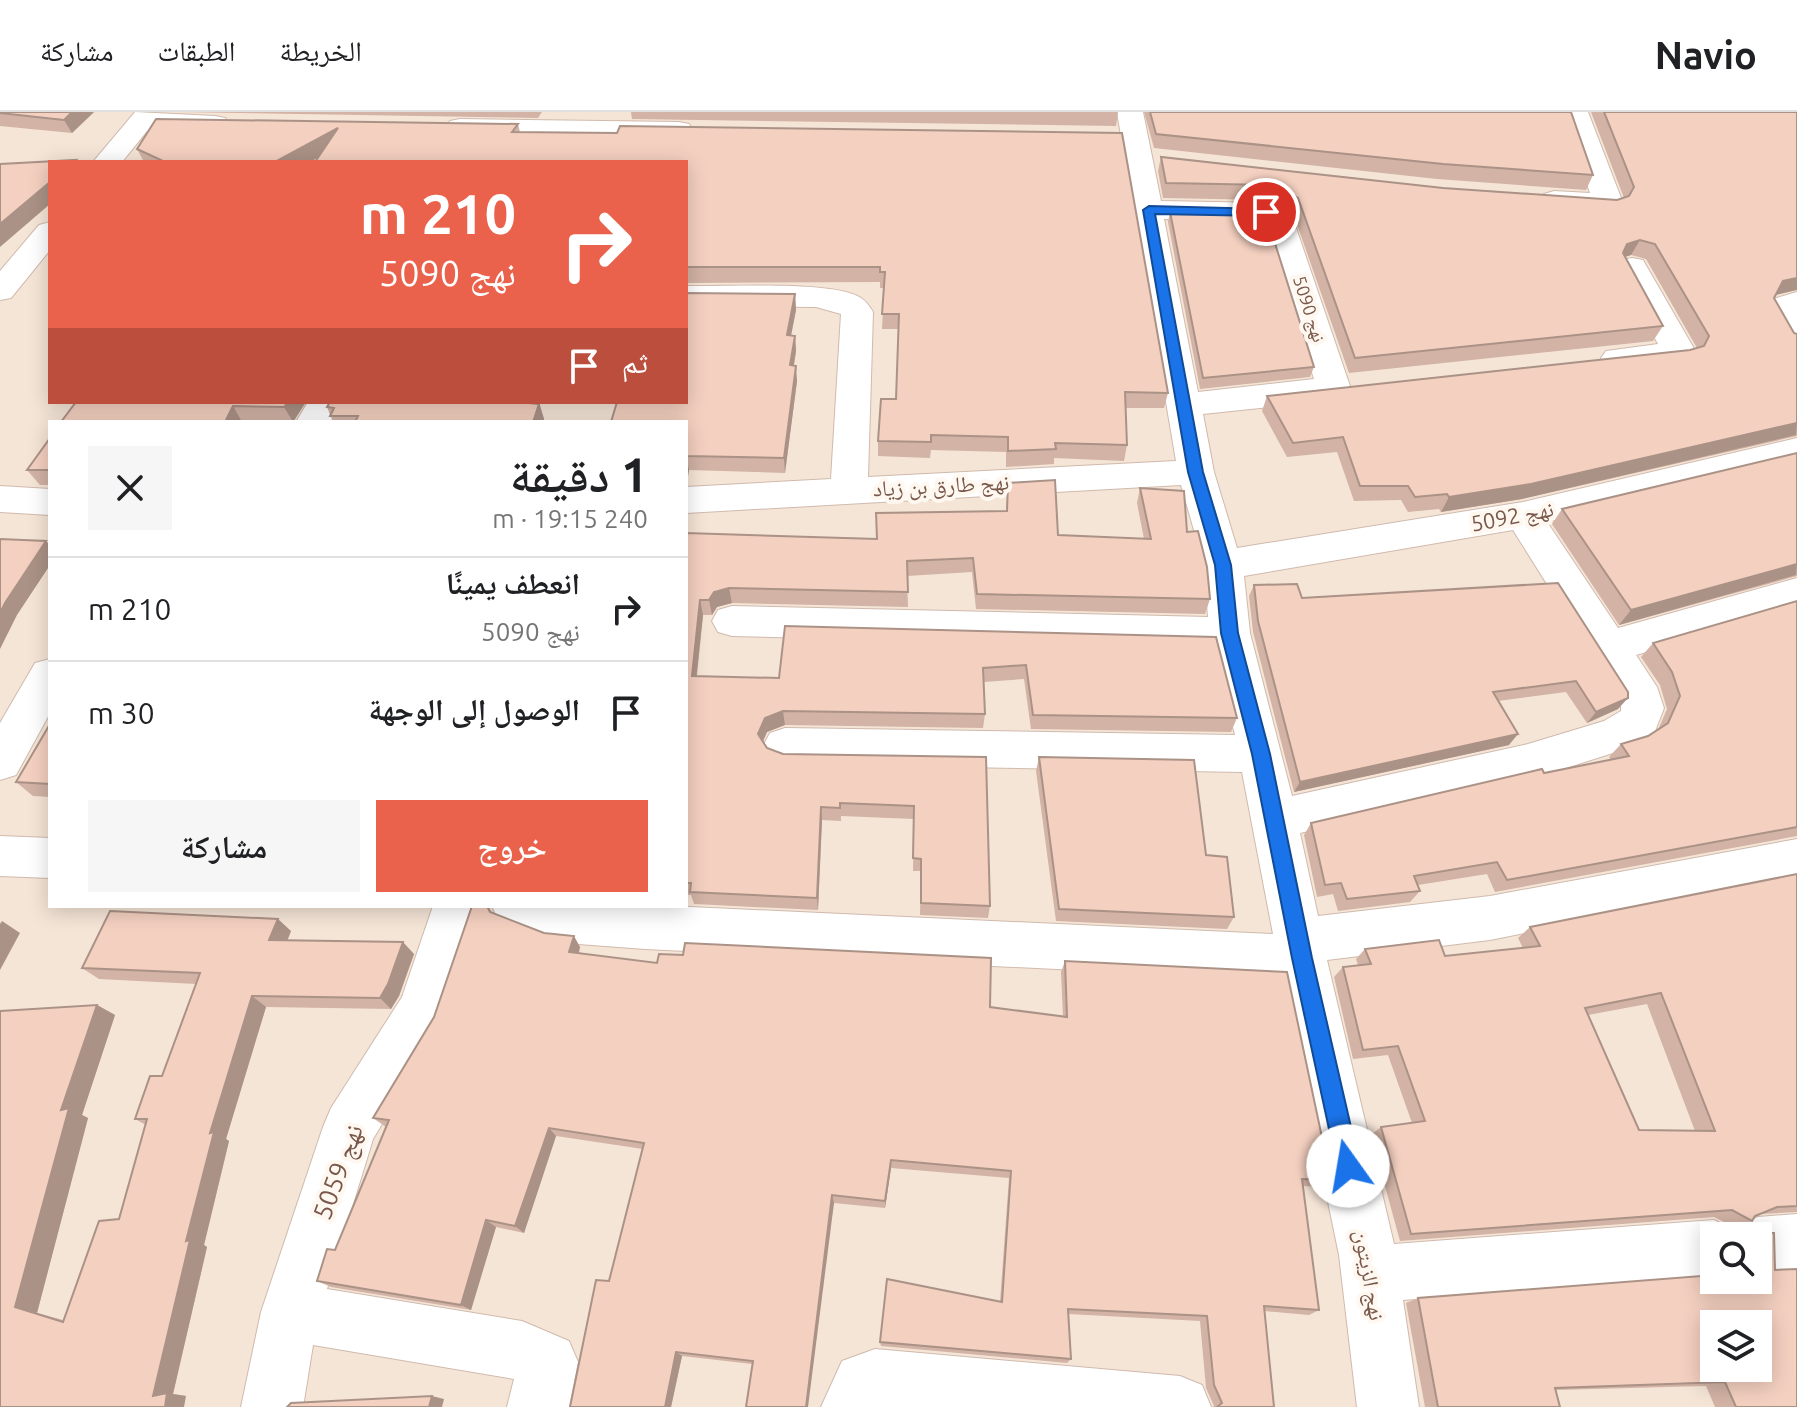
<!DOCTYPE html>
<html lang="ar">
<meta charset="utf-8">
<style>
body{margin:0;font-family:Ubuntu,"Noto Naskh Arabic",sans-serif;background:#f6f6f6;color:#202124;direction:rtl;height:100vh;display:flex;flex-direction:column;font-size:30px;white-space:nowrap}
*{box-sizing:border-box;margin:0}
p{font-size:26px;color:#757577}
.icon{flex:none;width:44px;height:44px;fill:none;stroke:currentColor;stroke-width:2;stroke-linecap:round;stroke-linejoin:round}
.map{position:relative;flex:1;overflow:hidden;direction:ltr}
.panel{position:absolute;left:48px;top:308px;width:640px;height:488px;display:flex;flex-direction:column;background:#fff;border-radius:0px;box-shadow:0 4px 20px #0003;direction:rtl}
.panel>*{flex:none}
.banner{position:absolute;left:48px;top:48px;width:640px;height:244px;border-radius:0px;box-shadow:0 4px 20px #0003;direction:rtl;background:#ea624b;color:#fff;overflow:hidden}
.tools{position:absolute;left:1700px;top:1110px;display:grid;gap:16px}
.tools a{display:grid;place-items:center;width:72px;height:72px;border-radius:0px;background:#fff;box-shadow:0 4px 20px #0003;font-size:40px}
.pin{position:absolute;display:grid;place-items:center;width:68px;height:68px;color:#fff;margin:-34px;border:4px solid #fff;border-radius:50%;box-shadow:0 2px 8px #0007}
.me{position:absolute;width:88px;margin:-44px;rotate:347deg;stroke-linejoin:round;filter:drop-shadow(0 0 6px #0008)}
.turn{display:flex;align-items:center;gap:28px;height:168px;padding:0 40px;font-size:36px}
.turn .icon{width:104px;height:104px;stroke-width:2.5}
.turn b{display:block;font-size:56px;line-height:68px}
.then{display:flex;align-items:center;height:76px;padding:0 40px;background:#0003;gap:16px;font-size:30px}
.round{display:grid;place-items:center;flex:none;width:84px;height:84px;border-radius:0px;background:#f6f6f6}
.overview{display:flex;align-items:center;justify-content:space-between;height:136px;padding:0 40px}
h1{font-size:48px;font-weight:600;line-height:60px}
.button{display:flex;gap:16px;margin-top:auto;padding:16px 40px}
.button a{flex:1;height:92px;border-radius:0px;background:#ea624b;color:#fff;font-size:32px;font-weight:600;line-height:92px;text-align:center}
.button a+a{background:#f6f6f6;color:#202124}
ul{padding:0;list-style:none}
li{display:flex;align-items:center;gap:24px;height:104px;padding:0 40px;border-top:2px solid #e0e0e0}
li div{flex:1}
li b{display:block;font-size:30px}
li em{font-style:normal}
header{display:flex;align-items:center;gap:48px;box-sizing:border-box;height:112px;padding:0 40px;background:#fff;border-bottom:2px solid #e0e0e0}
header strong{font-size:38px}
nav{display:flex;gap:44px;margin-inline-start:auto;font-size:28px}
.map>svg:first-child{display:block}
.residential{fill:#f5e5d7;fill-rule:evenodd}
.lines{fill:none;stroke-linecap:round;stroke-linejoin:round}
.minor-casing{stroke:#d0baad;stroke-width:2}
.minor{fill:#fff;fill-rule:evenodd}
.wall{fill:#d2b3a5;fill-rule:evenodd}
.shaded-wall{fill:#ab9286}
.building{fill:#f4d0c0;stroke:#ab9286;stroke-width:2;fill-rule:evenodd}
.route{fill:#1a73e8;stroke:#114b97;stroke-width:2}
.labels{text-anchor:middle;stroke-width:8;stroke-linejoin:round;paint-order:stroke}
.far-street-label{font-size:18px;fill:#79584b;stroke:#fff8f0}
.street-label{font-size:22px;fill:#79584b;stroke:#fff8f0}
.near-street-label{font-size:26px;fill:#79584b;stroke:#fff8f0}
</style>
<header>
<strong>Navio</strong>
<nav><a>الخريطة</a><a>الطبقات</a><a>مشاركة</a></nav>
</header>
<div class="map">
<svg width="1797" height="1295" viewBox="0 0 1797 1295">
<rect width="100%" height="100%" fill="#fdf4e9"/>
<!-- residential -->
<path class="residential" d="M0 0H1797V1295H0ZM50 50H686V290H50ZM50 310H686V794H50ZM1714 1124H1758V1168H1714ZM1714 1212H1758V1256H1714Z"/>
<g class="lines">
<defs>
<g id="minor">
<path d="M135 0 215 4 225 6 229 12 225 18 215 20 147 19 122 50H93Z"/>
<path d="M1117 0H1143L1161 89 1266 91 1292 104 1351 277 1346 285 1334 288 1203 302 1214 360 1237 436 1523 390 1797 326V350L1547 410 1618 516 1797 466V496L1636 543 1657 575 1664 596 1654 622 1635 634 1528 668 1300 721 1318 804 1490 784 1797 727V767L1490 828 1327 848 1394 1132 1714 1108 1735 1119 1738 1113 1758 1105 1797 1102V1158L1758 1161V1124H1714V1164L1403 1188 1419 1295H1357L1339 1143 1282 868 645 837 552 830 499 809 492 794H669L1273 822 1242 660 785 652 770 647 763 634 770 621 785 616 1235 623 1213 536 732 524 718 520 712 509 718 498 732 494 1208 505 1204 453 1181 373 686 401V375L831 367 841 202 816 195 686 194V174C722 175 835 168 861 186 866 189 870 195 873 200L868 365 1176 349ZM1164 107 1259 109 1267 114 1314 267 1198 280ZM1513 418 1621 590V599L1604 609 1528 632 1292 684 1250 521 1244 464Z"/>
<path d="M1562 0H1588L1623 91 1618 97C1596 103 1566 100 1544 94L1539 88 1544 82 1554 79 1590 81Z"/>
<path d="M460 7 679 10 689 12 693 18 689 24 679 26 450 21 446 15 450 9Z"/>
<path d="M50 110V138L11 186 0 188V159L39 113Z"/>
<path d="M1632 146 1643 148 1647 155 1696 240 1691 247 1618 256 1606 253 1601 246 1606 239 1658 232 1617 155 1621 148Z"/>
<path d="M1797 180V237L1785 234 1766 202 1773 187Z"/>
<path d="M308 290H342L332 310H296Z"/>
<path d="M0 374 50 377V403L0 400Z"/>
<path d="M50 547V601L16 663 0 668V611L35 551Z"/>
<path d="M0 724 50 726V766L0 764Z"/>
<path d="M433 794H481L441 914 373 1027 327 1177 522 1209 569 1229 578 1250 569 1295H507L514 1267 313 1233 303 1295H241L261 1200 323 1015 331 996 402 885Z"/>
<path d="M875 1237 1180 1264 1202 1273 1211 1295H821L842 1249Z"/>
</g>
</defs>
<!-- minor casing -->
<use href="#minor" class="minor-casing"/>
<!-- minor -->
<use href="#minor" class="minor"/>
</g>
<!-- wall -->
<g class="wall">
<path d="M0 0H94L72 21 0 14Z"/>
<path d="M178 0H542L538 6Z"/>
<path d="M631 0H1118L1116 14 632 7Z"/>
<path d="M1144 0H1571L1593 63 1586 78 1437 67 1154 36Z"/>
<path d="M1591 0H1797L1774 186 1794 221 1797 222V324L1522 387 1441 400 1439 397 1408 400 1401 388 1354 389 1337 340 1287 345 1262 299 1267 284 1690 238 1697 236 1646 147 1631 143 1625 145 1663 214 1653 229 1349 261 1293 101 1266 88 1163 86 1158 59 1161 45 1443 76 1617 88 1624 86Z"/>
<path d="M156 7 518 12 520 20 617 21 620 14 1122 21 1168 281 1164 296H1126L1127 333 1124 349 1054 346V352L1006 355V340L931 338 930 346 878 344V329L881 287H896L898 217H882L884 176H880V170L686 171V50H315L318 45 310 50H144L137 37Z"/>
<path d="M1170 100 1314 255 1310 265 1200 277 1168 110Z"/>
<path d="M795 182 796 198 791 223 795 224 796 239 794 254 797 269 785 361 689 358 687 372 617 290Z"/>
<path d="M76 290H306L293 310H61Z"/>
<path d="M539 292 544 307 543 310H333L327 295Z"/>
<path d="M50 326V373H40L27 358Z"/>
<path d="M1797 341V464L1619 513 1552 412 1562 397Z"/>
<path d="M1008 371 1058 423 1144 427 1137 391 1140 376 1187 420 1210 487 1205 502 976 497 972 460 907 464 908 495 732 491 717 495 712 503H703L697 564 779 566 1216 525 1237 606 1231 620 1031 617 1024 567 984 570 985 602 983 616 785 613 767 620 763 630 767 636 783 642 986 645 990 794 988 806 920 803 921 759H913L914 707 841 704V709L822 708 818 798 694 792 691 783H686V421L877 427 1006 399Z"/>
<path d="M1558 471 1618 597 1587 611 1566 580 1498 589 1509 633 1294 680 1253 520 1249 484 1254 473 1302 486Z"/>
<path d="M1797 489V724L1495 780 1487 762 1418 773 1420 779 1410 790 1338 799 1333 782 1317 785 1304 723 1311 711 1611 648 1609 645 1621 632 1648 624 1658 618 1667 597 1660 573 1641 545 1653 531Z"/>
<path d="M50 612V685L33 684 16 670Z"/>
<path d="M1039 645 1206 743 1234 805 1227 817 1056 809 1036 659Z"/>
<path d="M1797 762V1100L1760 1102 1755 1104 1752 1109 1734 1115 1714 1105 1400 1129 1371 1023 1381 1015 1412 1011 1388 943 1353 947 1334 865 1343 855 1358 853 1356 847 1365 837 1445 844 1523 836 1518 826 1530 815ZM1647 892 1695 1019 1639 1018 1588 903Z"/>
<path d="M489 795 492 801 580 835 579 841 1063 905 1061 860 1065 849 1331 1068 1322 1075 1303 1074 1319 1198 1309 1203 1265 1199 1274 1295H1212L1214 1294 1206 1276 1200 1209 1068 1202 1071 1247 1067 1251 881 1234 880 1230 1000 1190 1009 1066 891 1056 885 1096 834 1091 752 1252 682 1244 671 1295 609 1169 643 1037 556 1024 524 1121 496 1115 471 1198 331 1175 317 1169 335 1138 386 1015 373 1006 434 905Z"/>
<path d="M291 819 287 828 414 842 399 884 391 897 266 895 226 1027 229 1029 204 1133 207 1135 173 1282 186 1284 0 1295 97 893 115 903 82 1003 88 1006 37 1201 63 1208 119 1107 146 1013 135 1007 162 964 196 872 99 867 82 856Z"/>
<path d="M1735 1121H1774L1775 1158 1797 1157V1295H1715L1706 1274 1556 1278 1560 1295H1425L1406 1191 1418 1186 1714 1163V1168H1758V1124H1726ZM1714 1212H1758V1256H1714Z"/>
</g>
<!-- shaded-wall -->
<g class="shaded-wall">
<path d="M72 0H94L72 21 64 8Z"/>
<path d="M338 16 344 31 310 50H275Z"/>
<path d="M50 70V92L0 135V112Z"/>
<path d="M1640 128 1631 143 1618 147 1627 132Z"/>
<path d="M1797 166V178L1772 184 1783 169Z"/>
<path d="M795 182 796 198 788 239 787 223Z"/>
<path d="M795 224 796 239 791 269 790 253Z"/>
<path d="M796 254 797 269 785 361 784 346Z"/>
<path d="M288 290H306L293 310 284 295Z"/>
<path d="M530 290H539L544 307 543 310H533Z"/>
<path d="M233 294 242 310H225Z"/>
<path d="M1797 311 1796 323 1522 387 1441 400 1449 385Z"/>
<path d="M686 343 689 358 686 373Z"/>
<path d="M46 429 50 433V453L17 503 0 537V501L5 491Z"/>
<path d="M1797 452 1796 463 1619 513 1631 498Z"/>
<path d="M729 476 732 491 717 495 712 503 709 488 714 480Z"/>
<path d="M700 488 703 503 695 578 692 564Z"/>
<path d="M1628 586 1618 597 1587 611 1596 600Z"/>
<path d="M783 599 785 613 767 620 760 635 758 622 765 606Z"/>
<path d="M1518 622 1509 633 1294 680 1300 670Z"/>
<path d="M821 695 822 708 818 798 817 786Z"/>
<path d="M278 807 291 819 283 840 269 828Z"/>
<path d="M2 809 20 821 0 858V812Z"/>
<path d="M574 824 580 835 576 851 569 840Z"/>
<path d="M403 830 414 842 399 884 391 897 380 886Z"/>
<path d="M252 884 266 895 226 1027 229 1029 204 1133 207 1135 173 1282 186 1284 184 1295H165L153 1284 210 1021Z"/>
<path d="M97 893 115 903 82 1003 88 1006 37 1201 84 1214 15 1195 61 998Z"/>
<path d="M549 1016 556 1024 524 1121 515 1114Z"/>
<path d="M891 1048V1056L885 1096V1089Z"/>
<path d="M832 1083 834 1091 808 1295H806Z"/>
<path d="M486 1108 496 1115 471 1198 461 1193Z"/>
<path d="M676 1240 682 1244 671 1295H665Z"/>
<path d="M432 1284 444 1287 442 1295H429Z"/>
</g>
<!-- building -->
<g class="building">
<path d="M0 0H72L64 8 0 1Z"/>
<path d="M1150 0H1571L1593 63 1443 52 1156 22Z"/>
<path d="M1604 0H1797V166L1783 169 1774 186 1794 221 1797 222V311L1531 372 1449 385 1447 382 1415 385 1408 374H1360L1343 325 1293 331 1267 284 1690 238 1704 234 1709 224 1655 132 1640 128 1627 132 1623 141 1663 214 1355 246 1298 86 1270 73 1166 71 1161 45 1443 76 1617 88 1629 84 1634 75Z"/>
<path d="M156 7 518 12 512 20 617 21 620 14 1122 21 1168 281 1125 280 1127 333 1055 331 1056 337 1008 339V325L931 323V330L878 329 881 287H896L899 202H882L885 160H880V155H686V50H315L338 16 275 50H165L137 37Z"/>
<path d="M76 48 74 50H50V70L0 112V52Z"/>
<path d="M1170 100 1261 102 1267 106 1314 255 1203 266Z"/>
<path d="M686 181 795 182 787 223 795 224 790 253 796 254 784 346 686 344V310H611L617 290H686Z"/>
<path d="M76 290H288L284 295 233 294 225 310H61Z"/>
<path d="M330 290H530V291L539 292 533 310H355L358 304H330L334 296 327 295Z"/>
<path d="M50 326V358H27Z"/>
<path d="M1797 341V452L1631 498 1562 397Z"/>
<path d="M1055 368 1058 423 1151 427 1140 376 1184 379 1187 420 1198 419 1207 455 1210 487 977 482 973 446 907 449 908 480 729 476 714 480 709 488H700L692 564 779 566 785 514 1216 525 1237 606 1033 603 1026 553 983 556 985 602 783 599 765 606 758 622 767 636 783 642 986 645 990 794 921 791V747L913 746 914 694 840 691V696L821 695 817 786 690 780 691 771H686V421L877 427 876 401 1007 399 1008 371Z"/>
<path d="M0 427 46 429 5 491 0 501Z"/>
<path d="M1558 471 1628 580V586L1596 600 1576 569 1493 580 1518 622 1300 670 1258 509 1254 473 1297 472 1302 486Z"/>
<path d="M1797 489V715L1507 768 1497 750 1414 764 1420 779 1347 787 1341 771 1325 773 1311 711 1542 657 1544 661 1629 644 1621 632 1648 624 1668 611 1680 584 1672 560 1653 531Z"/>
<path d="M50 612V672L16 670Z"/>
<path d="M1039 645 1194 648 1206 743 1227 745 1234 805 1059 797Z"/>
<path d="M1797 762V1094L1777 1095 1755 1104 1752 1109 1732 1098 1411 1122 1381 1015 1425 1009 1398 934 1363 938 1343 855 1371 852 1365 837 1439 828 1445 844 1540 834 1530 815ZM1661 881 1715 1019 1639 1018 1585 896Z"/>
<path d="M472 794H487L490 800 544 821 574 824 569 840 657 851 659 842 683 843 685 831 991 846 990 895 1067 905 1065 849 1287 860 1331 1068 1302 1067 1319 1198 1264 1194 1274 1295H1217L1222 1291 1214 1273 1207 1204 1068 1197 1071 1247 880 1230 887 1167 1002 1190 1011 1059 891 1048 885 1089 832 1083 806 1295H746L753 1249 676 1240 665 1295H570L596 1168 609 1169 644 1031 549 1016 515 1114 486 1108 461 1193 317 1169 327 1137 335 1138 389 1008 373 1006 434 905Z"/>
<path d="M110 799 278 807 269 828 403 830 388 872 380 886 252 884 210 1021 214 1020 186 1129 190 1128 153 1284 167 1281 165 1295H0V899L97 893 61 998 69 996 15 1195 63 1210 99 1109 119 1107 147 1007H135L150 964H162L200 861 82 856Z"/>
<path d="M1735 1121H1774L1775 1158 1797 1157V1295H1736L1725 1270 1555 1276 1560 1295H1438L1418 1186 1714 1163V1168H1758V1124H1735ZM1714 1212H1758V1256H1714Z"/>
<path d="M432 1284 429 1295H287L291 1291Z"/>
</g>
<!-- route -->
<path class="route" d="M1149 94 1266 97 1272 100 1266 104 1155 102 1203 360 1231 453 1238 521 1270 642 1312 846 1360 1054 1356 1062 1348 1065 1340 1062 1337 1054 1292 846 1252 642 1221 521 1215 453 1188 360 1143 98Z"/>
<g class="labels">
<!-- far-street labels -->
<g class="far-street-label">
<text transform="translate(1309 197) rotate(72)" y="6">نهج 5090</text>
</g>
<!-- street labels -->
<g class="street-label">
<text transform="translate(941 373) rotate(-3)" y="8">نهج طارق بن زياد</text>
<text transform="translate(1512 404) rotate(-11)" y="8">نهج 5092</text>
<text transform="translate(1370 1163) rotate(80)" y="8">نهج الزيتون</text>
</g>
<!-- near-street labels -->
<g class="near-street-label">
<text transform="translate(338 1060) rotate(-70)" y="9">نهج 5059</text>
</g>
</g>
</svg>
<div class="tools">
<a><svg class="icon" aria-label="search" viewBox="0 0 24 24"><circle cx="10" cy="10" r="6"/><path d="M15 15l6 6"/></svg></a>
<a><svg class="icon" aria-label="layers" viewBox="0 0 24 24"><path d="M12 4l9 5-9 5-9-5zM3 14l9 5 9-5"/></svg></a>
</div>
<div class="pin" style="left:1266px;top:100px;background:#d93025"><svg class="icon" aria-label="arrive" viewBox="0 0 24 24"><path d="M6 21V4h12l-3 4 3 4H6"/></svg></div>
<svg class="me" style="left:1348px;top:1054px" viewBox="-20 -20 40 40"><circle r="19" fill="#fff"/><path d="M0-13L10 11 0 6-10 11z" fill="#1a73e8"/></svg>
<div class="banner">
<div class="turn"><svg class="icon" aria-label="right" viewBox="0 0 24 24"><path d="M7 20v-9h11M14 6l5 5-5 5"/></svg><div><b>210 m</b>نهج 5090</div></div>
<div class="then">ثم<svg class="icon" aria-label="arrive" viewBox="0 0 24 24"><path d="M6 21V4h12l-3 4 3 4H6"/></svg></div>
</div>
<section class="panel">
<div class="overview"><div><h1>1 دقيقة</h1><p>240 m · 19:15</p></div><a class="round"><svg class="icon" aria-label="close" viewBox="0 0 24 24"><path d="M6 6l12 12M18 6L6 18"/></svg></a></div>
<ul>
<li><svg class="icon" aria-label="right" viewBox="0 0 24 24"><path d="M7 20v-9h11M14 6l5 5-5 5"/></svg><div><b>انعطف يمينًا</b><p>نهج 5090</p></div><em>210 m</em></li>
<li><svg class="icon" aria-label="arrive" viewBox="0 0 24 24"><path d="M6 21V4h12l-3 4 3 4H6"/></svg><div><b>الوصول إلى الوجهة</b></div><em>30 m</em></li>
</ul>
<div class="button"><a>خروج</a><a>مشاركة</a></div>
</section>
</div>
